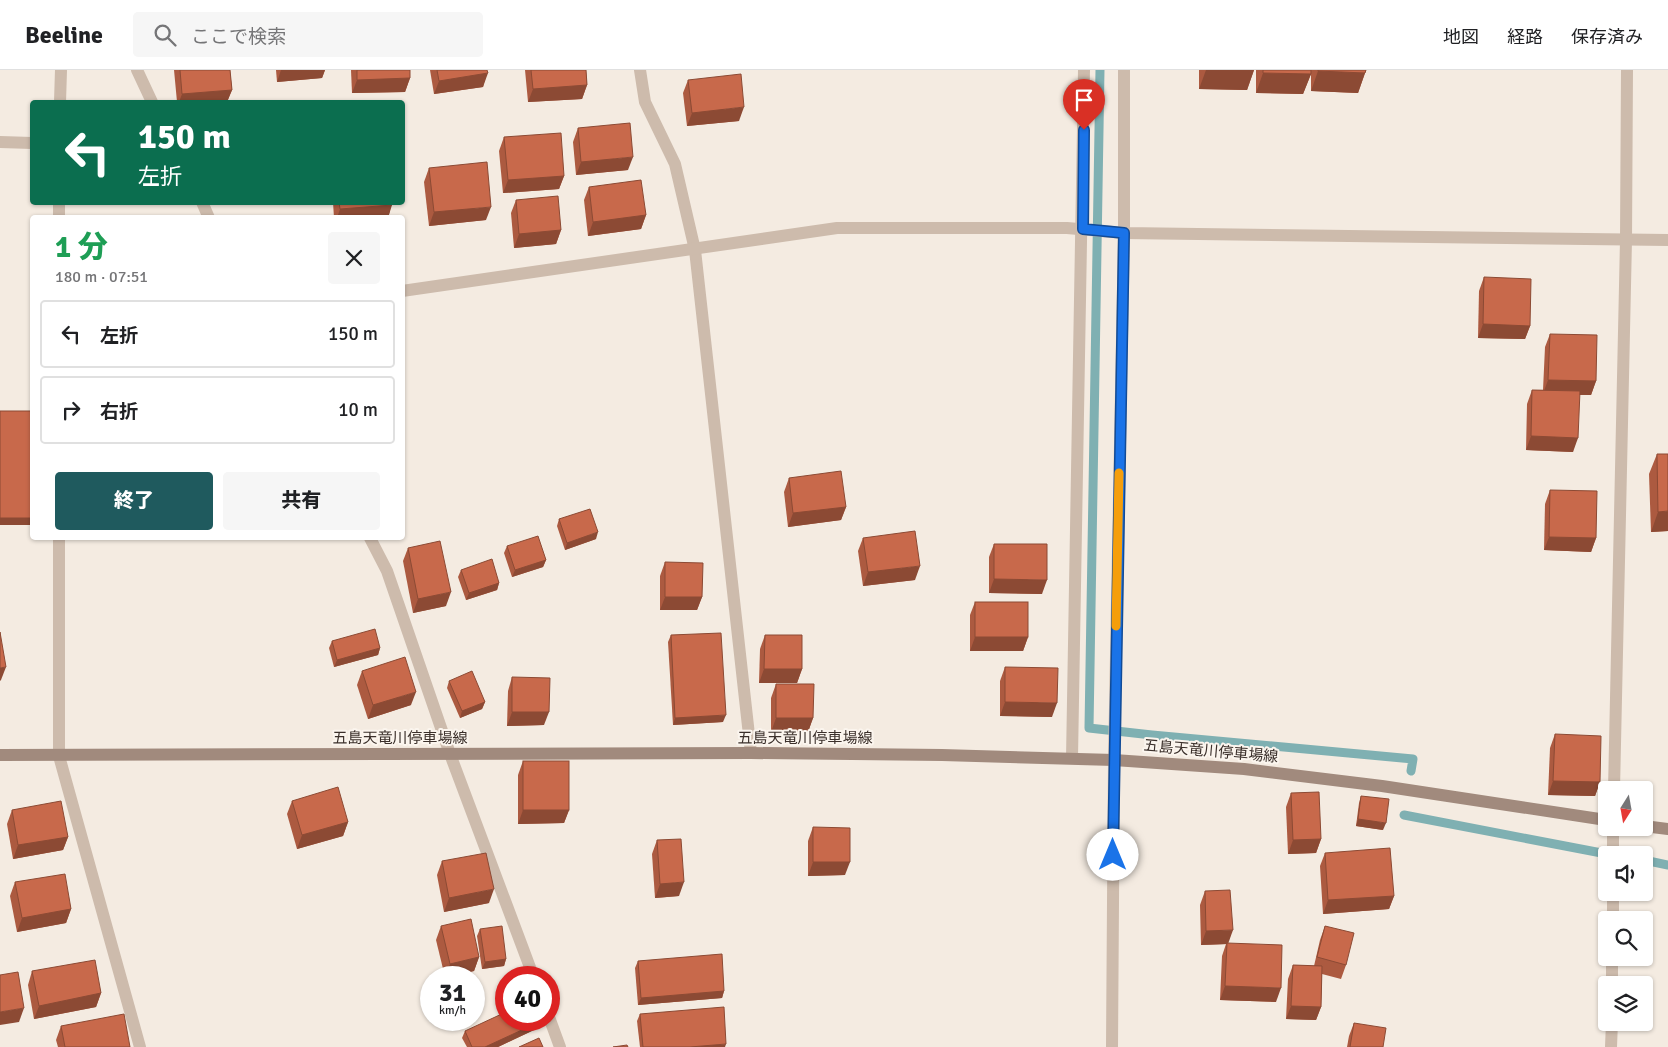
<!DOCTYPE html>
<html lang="ja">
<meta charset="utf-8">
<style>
body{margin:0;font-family:Signika,"Noto Sans JP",sans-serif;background:#f6f6f6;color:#202124;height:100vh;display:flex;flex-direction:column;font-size:19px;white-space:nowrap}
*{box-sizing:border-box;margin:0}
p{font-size:16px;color:#757577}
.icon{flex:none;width:28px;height:28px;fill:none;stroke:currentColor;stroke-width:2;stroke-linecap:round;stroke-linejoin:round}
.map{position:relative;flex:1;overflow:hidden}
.drawer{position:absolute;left:30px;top:145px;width:375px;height:325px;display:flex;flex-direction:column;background:#fff;border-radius:5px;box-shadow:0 1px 4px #0004}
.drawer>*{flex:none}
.banner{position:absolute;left:30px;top:30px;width:375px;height:105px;border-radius:5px;box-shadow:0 1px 4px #0004;background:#0b6e4f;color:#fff;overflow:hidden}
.needle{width:32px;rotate:191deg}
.fabs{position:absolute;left:1598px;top:711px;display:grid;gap:10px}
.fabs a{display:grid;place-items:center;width:55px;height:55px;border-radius:5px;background:#fff;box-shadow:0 1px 4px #0004;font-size:25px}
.speed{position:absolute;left:420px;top:896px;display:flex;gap:10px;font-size:25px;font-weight:700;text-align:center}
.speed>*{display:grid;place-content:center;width:65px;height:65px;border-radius:50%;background:#fff;box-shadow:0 1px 4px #0004;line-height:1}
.speed small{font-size:12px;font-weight:400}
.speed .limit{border:8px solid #d22;background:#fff;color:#111}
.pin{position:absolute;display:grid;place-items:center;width:42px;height:42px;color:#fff;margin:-51px -21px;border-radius:50% 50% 50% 0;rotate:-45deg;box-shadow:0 0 5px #0007}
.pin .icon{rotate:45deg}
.me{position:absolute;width:55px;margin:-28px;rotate:0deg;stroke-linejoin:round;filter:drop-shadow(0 0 4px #0008)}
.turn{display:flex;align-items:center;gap:18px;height:105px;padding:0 25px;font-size:22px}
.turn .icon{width:65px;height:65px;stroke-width:2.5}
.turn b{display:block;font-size:35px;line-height:42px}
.round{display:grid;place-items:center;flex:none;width:52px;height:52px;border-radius:5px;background:#f6f6f6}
.summary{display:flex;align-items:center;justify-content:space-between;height:85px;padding:0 25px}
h1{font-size:30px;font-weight:800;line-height:38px;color:#1e9e55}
.cta{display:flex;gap:10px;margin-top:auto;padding:10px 25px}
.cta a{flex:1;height:58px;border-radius:5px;background:#1f5a5e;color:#fff;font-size:20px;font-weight:800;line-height:58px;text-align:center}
.cta a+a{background:#f6f6f6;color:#202124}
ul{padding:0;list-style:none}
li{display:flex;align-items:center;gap:15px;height:68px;margin:0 10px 8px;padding:0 15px;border:2px solid #e0e0e0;border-radius:5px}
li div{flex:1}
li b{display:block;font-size:19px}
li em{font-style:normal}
header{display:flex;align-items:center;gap:30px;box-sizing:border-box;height:70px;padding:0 25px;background:#fff;border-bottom:1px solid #e0e0e0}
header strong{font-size:24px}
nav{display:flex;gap:28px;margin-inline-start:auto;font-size:18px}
.search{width:350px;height:45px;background:#f6f6f6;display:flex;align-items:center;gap:12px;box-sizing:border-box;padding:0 18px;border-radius:5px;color:#757577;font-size:19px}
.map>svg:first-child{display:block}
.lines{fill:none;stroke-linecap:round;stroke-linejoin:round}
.stream{stroke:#7fb0b2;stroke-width:9}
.minor{stroke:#cdbbac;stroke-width:12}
.tertiary{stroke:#cdbbac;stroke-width:12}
.secondary{stroke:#a18a7d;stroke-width:12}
.wall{fill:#ac5a40}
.shaded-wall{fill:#8c4a34}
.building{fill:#c8694b;stroke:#8c4a34}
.route-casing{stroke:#114b97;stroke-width:12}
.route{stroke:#1a73e8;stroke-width:9}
.slow{stroke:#f59e0b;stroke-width:9}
.labels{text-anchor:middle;stroke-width:4;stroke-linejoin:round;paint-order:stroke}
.street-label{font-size:15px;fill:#3b302b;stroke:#fbf5ee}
</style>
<header>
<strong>Beeline</strong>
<div class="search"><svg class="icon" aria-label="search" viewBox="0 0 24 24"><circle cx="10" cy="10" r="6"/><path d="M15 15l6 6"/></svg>ここで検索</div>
<nav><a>地図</a><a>経路</a><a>保存済み</a></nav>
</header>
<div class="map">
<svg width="1668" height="977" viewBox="0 0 1668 977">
<rect width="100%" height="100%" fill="#f4ebe1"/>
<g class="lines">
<!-- stream -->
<g class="stream">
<path d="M1100 0 1089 658 1152 665 1413 689 1411 701"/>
<path d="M1404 745 1612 785"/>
<path d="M1644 790 1668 795"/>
</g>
<!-- minor -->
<g class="minor">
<path d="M137 0 152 32"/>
<path d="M640 0 645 32 675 94 695 180 751 683"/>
<path d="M60 32 61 0"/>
<path d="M0 72 32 73"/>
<path d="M202 132 209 148"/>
<path d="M59 148V132"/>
<path d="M402 221 837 158H1067L1124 163 1668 170"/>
<path d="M59 468V686L140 977"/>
<path d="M370 468 387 501 450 684 534 908"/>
<path d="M1072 688 1084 0"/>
<path d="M1614 720 1626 170 1627 0"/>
<path d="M1613 785V758"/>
<path d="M1613 850V822"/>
<path d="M1612 915V888"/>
<path d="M549 947 560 977"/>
<path d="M1611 977 1612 952"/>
</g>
<!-- tertiary -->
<path class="tertiary" d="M1112 977 1114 690 1124 163V0"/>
<!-- secondary -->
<g class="secondary">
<path d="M0 685 751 683 942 685 1114 690 1244 699 1382 716 1606 750"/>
<path d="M1644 756 1668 759"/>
</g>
</g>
<!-- wall -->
<g class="wall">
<path d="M174 0H230L232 20 227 32H177Z"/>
<path d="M276 0H325L322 8 277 12Z"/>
<path d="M351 0H410V8L405 22 352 23Z"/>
<path d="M430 0H487L483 17 434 24Z"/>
<path d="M525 0H586L587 15 582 29 528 32Z"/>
<path d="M1199 0H1254L1247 20 1199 19Z"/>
<path d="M1256 0H1311V4L1303 24 1256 23Z"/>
<path d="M1311 0H1366L1365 3 1358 23 1311 21Z"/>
<path d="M688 10 739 51 687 56 683 23Z"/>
<path d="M578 58 628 100 576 105 573 72Z"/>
<path d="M504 67 564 106 559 119 503 123 499 81Z"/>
<path d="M429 98 486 150 429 156 424 112Z"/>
<path d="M589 117 646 145 641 159 588 166 584 130Z"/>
<path d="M516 130 561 160 556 174 514 178 511 143Z"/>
<path d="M333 132H392L388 148H334Z"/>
<path d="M1484 207 1530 256 1525 269 1478 268 1479 221Z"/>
<path d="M1550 264 1596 311 1591 325H1579L1573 382 1526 380 1527 334 1532 320H1543L1545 277Z"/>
<path d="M1657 384 1668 461 1651 462 1649 404Z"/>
<path d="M789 408 846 437 841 450 788 457 784 422Z"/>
<path d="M1550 420 1596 468 1591 482 1544 480 1545 434Z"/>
<path d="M559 449 596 469 565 480 557 456Z"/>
<path d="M863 468 915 510 863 516 858 481Z"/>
<path d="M994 474 1042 524 989 523V487Z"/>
<path d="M507 476 546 490 543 497 512 507 504 483Z"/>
<path d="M408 478 446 536 413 543 403 491Z"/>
<path d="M665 492 702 527 697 540H660V506Z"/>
<path d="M461 500 499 513 497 520 466 530 458 507Z"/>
<path d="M975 532 1028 567 1023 581H970V545Z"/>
<path d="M671 565 723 652 673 655 668 572Z"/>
<path d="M765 565 802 599 797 613H759L760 579Z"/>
<path d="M332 571 380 578 378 585 334 597 329 578Z"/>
<path d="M1005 597 1052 647 1000 646V611Z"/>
<path d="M362 601 411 635 368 649 357 615Z"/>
<path d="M512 607 544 655 507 656 508 621Z"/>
<path d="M449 611 485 632 482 639 460 648 447 618Z"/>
<path d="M776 614 813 648 808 662H771V628Z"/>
<path d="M1555 664 1600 712 1595 726 1548 725 1550 678Z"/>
<path d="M523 691 569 740 564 753 518 754V705Z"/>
<path d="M1291 723 1321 769 1316 783 1288 784 1286 737Z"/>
<path d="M1361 726 1383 760 1356 756 1359 733Z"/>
<path d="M292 731 348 752 343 766 297 779 287 744Z"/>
<path d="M12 740 68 767 63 780 13 789 7 754Z"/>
<path d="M813 757 845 805 808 806V771Z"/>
<path d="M657 770 679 826 655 828 652 784Z"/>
<path d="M1325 783 1394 826 1389 839 1323 844 1320 796Z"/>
<path d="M442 791 489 833 444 842 437 805Z"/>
<path d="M15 812 71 839 66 853 17 862 10 826Z"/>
<path d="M1205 821 1228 873 1276 932 1220 930 1222 886 1226 874 1201 875 1200 835Z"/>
<path d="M441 856 479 887 474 901 445 907 436 870Z"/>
<path d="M1325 856 1346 895 1341 909 1322 904 1321 937 1316 950 1286 949 1288 909 1293 895 1314 896 1320 870Z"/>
<path d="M480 859 506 889 504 896 482 899 477 866Z"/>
<path d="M638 891 724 921 722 928 638 935 635 898Z"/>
<path d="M32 901 101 923 96 937 34 949 28 915Z"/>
<path d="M640 944 725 977H640L637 951Z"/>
<path d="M1354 953 1383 977H1347L1349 966Z"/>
<path d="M61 956 130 977H58L56 970Z"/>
<path d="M534 960 498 977H467L462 968 465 961Z"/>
</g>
<!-- shaded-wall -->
<g class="shaded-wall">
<path d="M281 0H325L322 8 277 12Z"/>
<path d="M1206 0H1254L1247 20 1199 19Z"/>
<path d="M1318 1 1365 3 1358 23 1311 21Z"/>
<path d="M488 3 483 17 434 24 439 11Z"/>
<path d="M1263 3 1311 4 1303 24 1256 23Z"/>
<path d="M410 8 405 22 352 23 357 10Z"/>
<path d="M587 15 582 29 528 32 533 19Z"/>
<path d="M232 20 227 32H179L182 24Z"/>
<path d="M744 37 739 51 687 56 692 43Z"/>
<path d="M633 87 628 100 576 105 581 92Z"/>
<path d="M564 106 559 119 503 123 508 110Z"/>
<path d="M252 132H268L251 134Z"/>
<path d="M392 135 388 148H337L340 139Z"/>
<path d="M491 137 486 150 429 156 434 142Z"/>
<path d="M646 145 641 159 588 166 593 152Z"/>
<path d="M561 160 556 174 514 178 519 164Z"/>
<path d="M1483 254 1530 256 1525 269 1478 268Z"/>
<path d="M1548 310 1596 311 1591 325 1543 324Z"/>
<path d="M1531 366 1578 368 1573 382 1526 380Z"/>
<path d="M846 437 841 450 788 457 793 443Z"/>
<path d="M1668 441V461L1651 462 1658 442Z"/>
<rect x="0" y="448" width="32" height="7"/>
<path d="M598 462 596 469 565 480 567 473Z"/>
<path d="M1549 467 1596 468 1591 482 1544 480Z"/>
<path d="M546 490 543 497 512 507 515 500Z"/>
<path d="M920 496 915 510 863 516 868 502Z"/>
<path d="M994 509 1047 510 1042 524 989 523Z"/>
<path d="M499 513 497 520 466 530 469 523Z"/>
<path d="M451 522 446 536 413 543 418 529Z"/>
<path d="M665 527H702L697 540H660Z"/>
<path d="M975 567H1028L1023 581H970Z"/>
<path d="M380 578 378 585 334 597 337 590Z"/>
<path d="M6 597 1 610 0 611V598Z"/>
<path d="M764 599H802L797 613H759Z"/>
<path d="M416 622 411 635 368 649 373 635Z"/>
<path d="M485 632 482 639 460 648 462 641Z"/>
<path d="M1005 632 1057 633 1052 647 1000 646Z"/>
<path d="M512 642H549L544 655 507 656Z"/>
<path d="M726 645 723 652 673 655 675 648Z"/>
<path d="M776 648H813L808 662H771Z"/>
<path d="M1553 711 1600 712 1595 726 1548 725Z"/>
<path d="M523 740H569L564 753 518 754Z"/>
<path d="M1358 749 1386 753 1383 760 1356 756Z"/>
<path d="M348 752 343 766 297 779 302 765Z"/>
<path d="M68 767 63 780 13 789 18 775Z"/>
<path d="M1321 769 1316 783 1288 784 1293 770Z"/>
<path d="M813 792H850L845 805 808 806Z"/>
<path d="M684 812 679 826 655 828 660 814Z"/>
<path d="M494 819 489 833 444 842 449 828Z"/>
<path d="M1394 826 1389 839 1323 844 1328 830Z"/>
<path d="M71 839 66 853 17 862 22 848Z"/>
<path d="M1233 860 1228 874 1201 875 1206 861Z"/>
<path d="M479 887 474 901 445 907 450 894Z"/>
<path d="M506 889 504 896 482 899 485 892Z"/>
<path d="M1225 916 1281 918 1276 932 1220 930Z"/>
<path d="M724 921 722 928 638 935 641 928Z"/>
<path d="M101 923 96 937 34 949 39 936Z"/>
<path d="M1291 936 1321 937 1316 950 1286 949Z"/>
<path d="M24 938 19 952 0 955V942Z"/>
<path d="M537 953 534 960 498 977H485Z"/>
<path d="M726 974 725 977H690Z"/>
</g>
<!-- building -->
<g class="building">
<path d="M180 0H230L232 20 182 24Z"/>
<path d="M357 0H410V8L357 10Z"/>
<path d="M437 0H487L488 3 439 11Z"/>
<path d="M531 0H586L587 15 533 19Z"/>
<path d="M1263 0H1311V4L1263 3Z"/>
<path d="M1318 0H1366L1365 3 1318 1Z"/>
<path d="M741 4 744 37 692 43 688 10Z"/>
<path d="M630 53 633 87 581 92 578 58Z"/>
<path d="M561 63 564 106 508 110 504 67Z"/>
<path d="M487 92 491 137 434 142 429 98Z"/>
<path d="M641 110 646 145 593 152 589 117Z"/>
<path d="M558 126 561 160 519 164 516 130Z"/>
<path d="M339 132H392V135L340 139Z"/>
<path d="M1484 207 1531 209 1530 256 1483 254Z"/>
<path d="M1550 264 1597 265 1596 311 1548 310Z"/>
<path d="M1532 320 1580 321 1578 368 1531 366Z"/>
<rect x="0" y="341" width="32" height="107"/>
<path d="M1657 384H1668V441L1658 442Z"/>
<path d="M841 401 846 437 793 443 789 408Z"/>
<path d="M1550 420 1597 421 1596 468 1549 467Z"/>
<path d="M590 439 598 462 567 473 559 449Z"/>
<path d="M915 461 920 496 868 502 863 468Z"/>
<path d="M538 466 546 490 515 500 507 476Z"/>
<path d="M440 471 451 522 418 529 408 478Z"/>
<path d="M994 474H1047V510L994 509Z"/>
<path d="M492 489 499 513 469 523 461 500Z"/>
<path d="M665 492 703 493 702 527H665Z"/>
<rect x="975" y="532" width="53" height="35"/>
<path d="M375 559 380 578 337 590 332 571Z"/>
<path d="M0 562 6 597 0 598Z"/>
<path d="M721 563 726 645 675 648 671 565Z"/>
<path d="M765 565H802V599H764Z"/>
<path d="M405 587 416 622 373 635 362 601Z"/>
<path d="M1005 597 1058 598 1057 633 1005 632Z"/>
<path d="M472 601 485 632 462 641 449 611Z"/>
<path d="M512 607 550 608 549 642H512Z"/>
<path d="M776 614H814L813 648H776Z"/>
<path d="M1555 664 1601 666 1600 712 1553 711Z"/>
<rect x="523" y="691" width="46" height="49"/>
<path d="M338 717 348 752 302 765 292 731Z"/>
<path d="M1319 722 1321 769 1293 770 1291 723Z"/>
<path d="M1361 726 1389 729 1386 753 1358 749Z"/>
<path d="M61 731 68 767 18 775 12 740Z"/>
<path d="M813 757 850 758V792H813Z"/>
<path d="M681 769 684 812 660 814 657 770Z"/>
<path d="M1390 778 1394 826 1328 830 1325 783Z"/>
<path d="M486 783 494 819 449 828 442 791Z"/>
<path d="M65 804 71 839 22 848 15 812Z"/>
<path d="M1230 820 1233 860 1206 861 1205 821Z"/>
<path d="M471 849 479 887 450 894 441 856Z"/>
<path d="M502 856 506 889 485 892 480 859Z"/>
<path d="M1325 856 1354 863 1346 895 1317 887Z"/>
<path d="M1227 873 1282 875 1281 918 1225 916Z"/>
<path d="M722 884 724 921 641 928 638 891Z"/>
<path d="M95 890 101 923 39 936 32 901Z"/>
<path d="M1293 895 1322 896 1321 937 1291 936Z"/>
<path d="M18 902 24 938 0 942V905Z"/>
<path d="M724 937 726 974 690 977H643L640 944Z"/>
<path d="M506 942V950H535L537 953 485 977H472L465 961Z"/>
<path d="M124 944 130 977H65L61 956Z"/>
<path d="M1354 953 1386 958 1383 977H1350Z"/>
<path d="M539 968 543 977H519Z"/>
<path d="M627 975 628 977H613Z"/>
</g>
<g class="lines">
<defs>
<path id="route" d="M1084 60 1083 159 1124 163 1113 785"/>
</defs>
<!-- route casing -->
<use href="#route" class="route-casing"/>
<!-- route -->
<use href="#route" class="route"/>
<!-- slow -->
<path class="slow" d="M1116 556 1119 403"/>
</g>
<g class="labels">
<!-- street labels -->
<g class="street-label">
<text x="400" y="673">五島天竜川停車場線</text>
<text x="805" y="673">五島天竜川停車場線</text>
<text transform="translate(1211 681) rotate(5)" y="5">五島天竜川停車場線</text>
</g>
</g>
</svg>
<div class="fabs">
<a><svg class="needle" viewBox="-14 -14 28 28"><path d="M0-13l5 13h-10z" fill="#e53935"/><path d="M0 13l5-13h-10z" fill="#757577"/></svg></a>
<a><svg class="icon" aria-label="sound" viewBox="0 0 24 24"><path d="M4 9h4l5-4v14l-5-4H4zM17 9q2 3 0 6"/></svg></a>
<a><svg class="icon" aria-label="search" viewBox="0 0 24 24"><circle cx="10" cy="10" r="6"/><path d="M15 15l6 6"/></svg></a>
<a><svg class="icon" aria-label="layers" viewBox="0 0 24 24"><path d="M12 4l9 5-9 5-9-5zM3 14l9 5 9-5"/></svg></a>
</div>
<div class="speed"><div>31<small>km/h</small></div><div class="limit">40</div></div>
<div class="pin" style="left:1084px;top:60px;background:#d93025"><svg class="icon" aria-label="arrive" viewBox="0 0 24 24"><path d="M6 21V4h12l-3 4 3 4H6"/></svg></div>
<svg class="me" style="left:1113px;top:785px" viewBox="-20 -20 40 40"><circle r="19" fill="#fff"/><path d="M0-13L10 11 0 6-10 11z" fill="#1a73e8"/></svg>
<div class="banner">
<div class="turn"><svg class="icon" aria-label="left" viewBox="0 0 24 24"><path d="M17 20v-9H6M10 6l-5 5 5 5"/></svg><div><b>150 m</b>左折</div></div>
</div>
<section class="drawer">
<div class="summary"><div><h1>1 分</h1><p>180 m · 07:51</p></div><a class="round"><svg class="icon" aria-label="close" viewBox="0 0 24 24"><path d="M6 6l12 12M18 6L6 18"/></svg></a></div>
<ul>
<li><svg class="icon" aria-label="left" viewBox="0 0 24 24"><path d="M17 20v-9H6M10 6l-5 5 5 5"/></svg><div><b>左折</b></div><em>150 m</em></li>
<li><svg class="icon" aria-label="right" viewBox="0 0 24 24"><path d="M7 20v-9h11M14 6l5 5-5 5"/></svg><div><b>右折</b></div><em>10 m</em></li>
</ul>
<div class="cta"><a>終了</a><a>共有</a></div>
</section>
</div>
